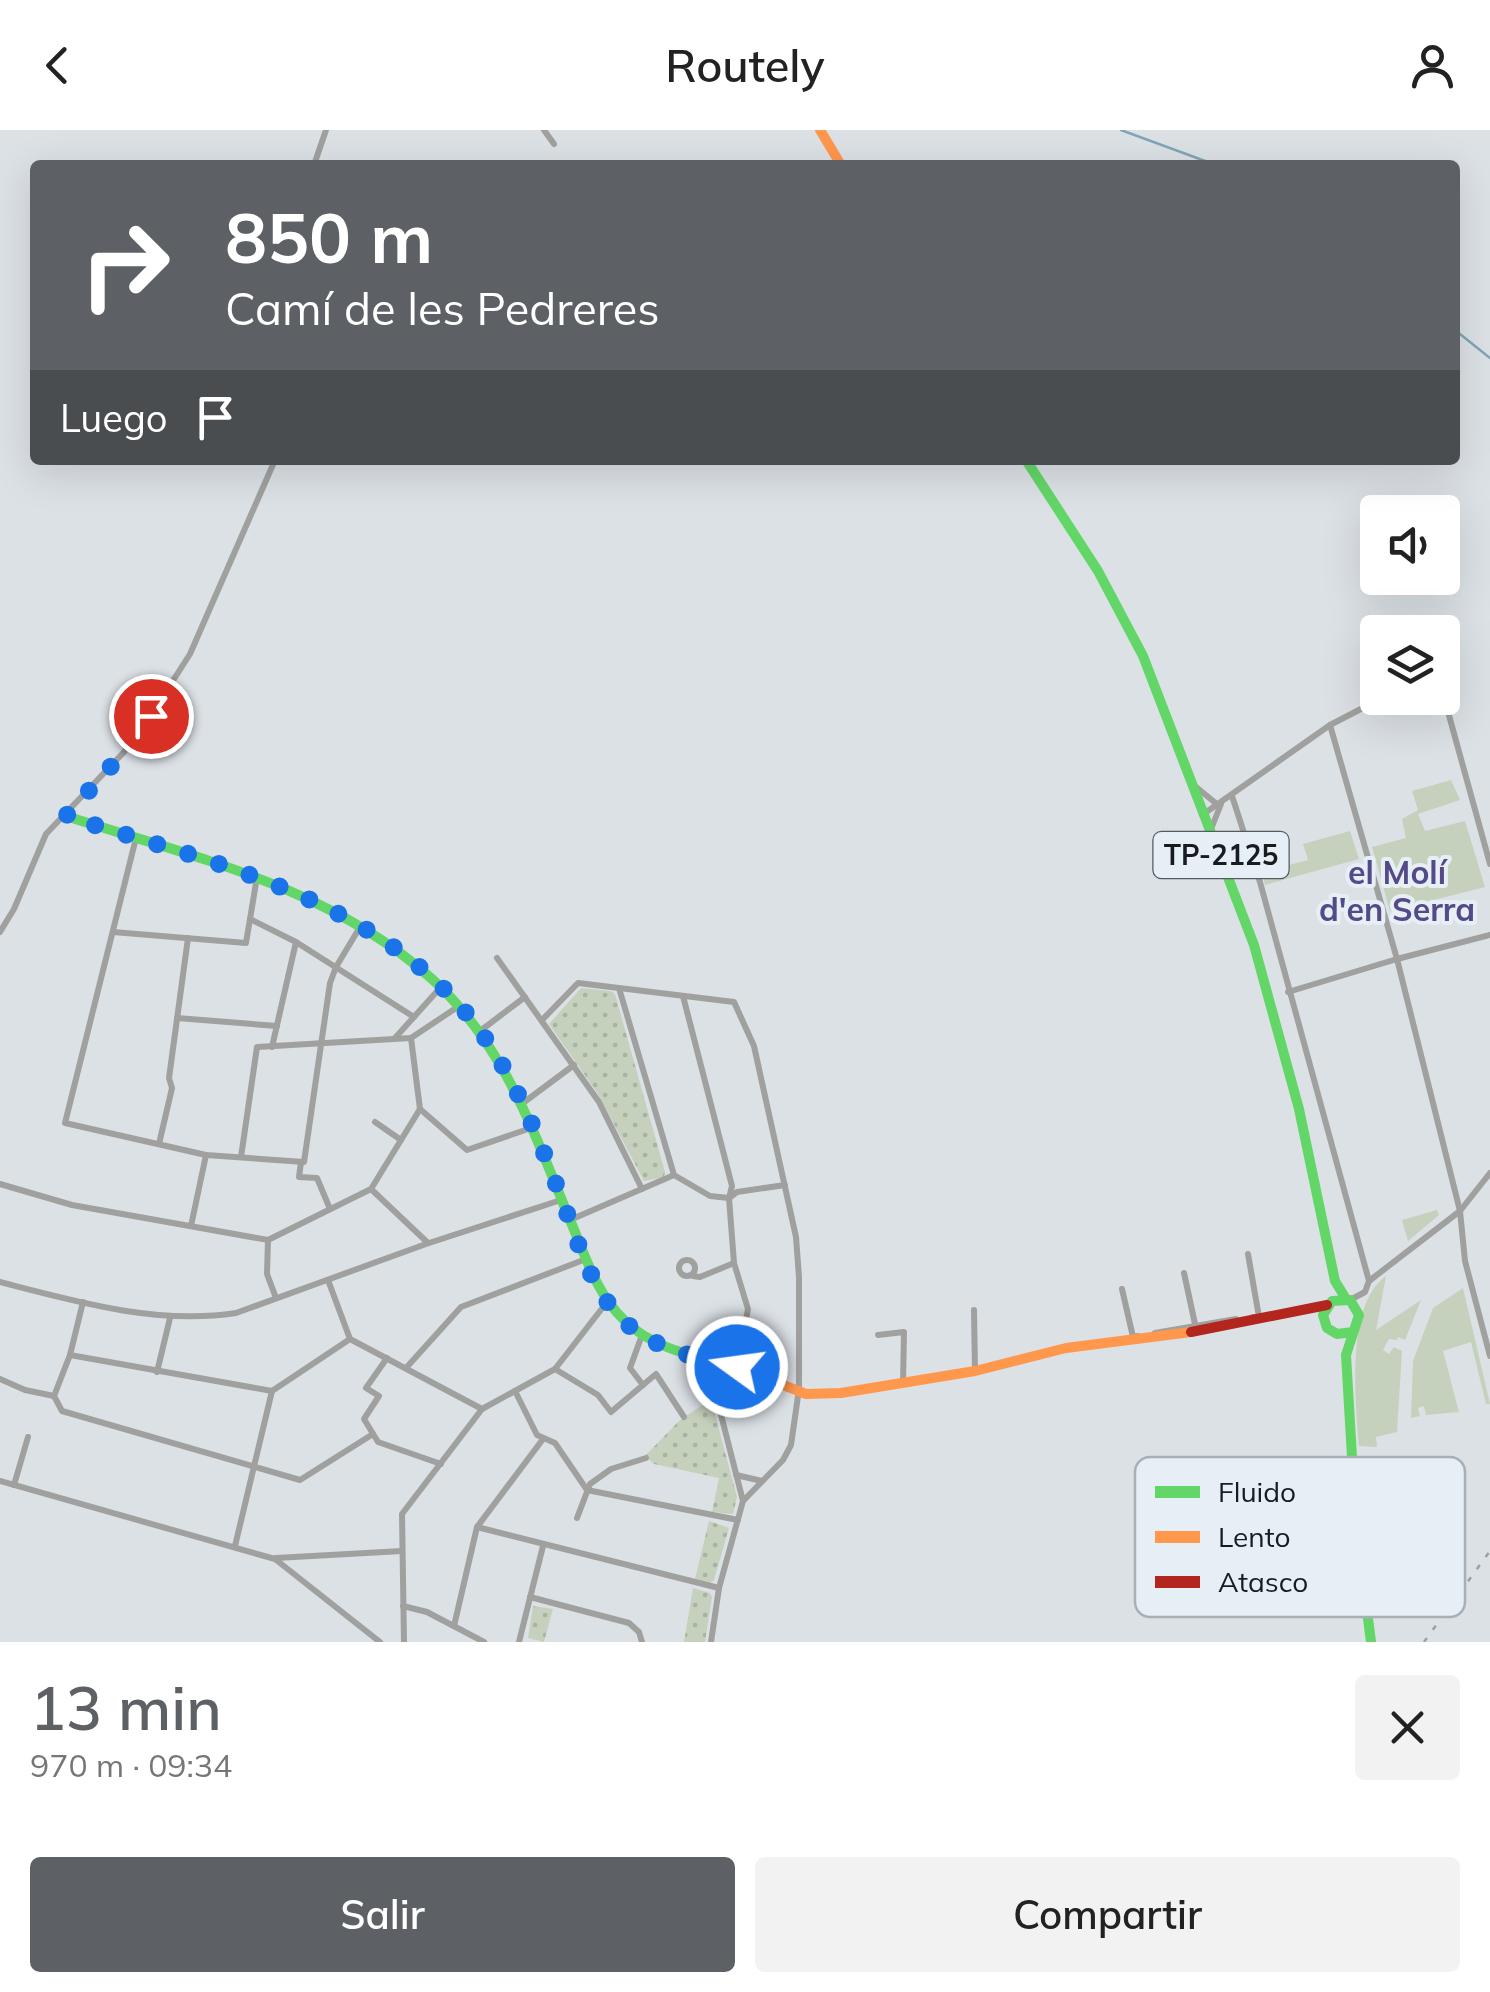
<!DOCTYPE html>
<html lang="es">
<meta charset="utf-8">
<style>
body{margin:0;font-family:Mulish,sans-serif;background:#f2f2f2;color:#222;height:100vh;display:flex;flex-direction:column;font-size:38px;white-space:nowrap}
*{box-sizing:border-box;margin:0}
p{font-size:32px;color:#767676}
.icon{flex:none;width:55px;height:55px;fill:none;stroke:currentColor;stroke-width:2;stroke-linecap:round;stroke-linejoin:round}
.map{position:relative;height:1512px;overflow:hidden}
.details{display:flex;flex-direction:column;background:#fff;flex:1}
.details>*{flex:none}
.hud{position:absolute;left:30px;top:30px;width:1430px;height:305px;border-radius:10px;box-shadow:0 10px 40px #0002;background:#5d6165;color:#fff;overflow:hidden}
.tools{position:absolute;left:1360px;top:365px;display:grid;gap:20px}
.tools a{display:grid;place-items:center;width:100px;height:100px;border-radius:10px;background:#fff;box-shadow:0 10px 40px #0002;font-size:50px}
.pin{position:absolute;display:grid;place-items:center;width:85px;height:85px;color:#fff;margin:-42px;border:5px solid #fff;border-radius:50%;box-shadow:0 2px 10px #0007}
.me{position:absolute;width:110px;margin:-55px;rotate:284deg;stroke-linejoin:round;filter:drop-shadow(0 0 8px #0008)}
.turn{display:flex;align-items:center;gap:35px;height:210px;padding:0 30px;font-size:45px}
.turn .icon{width:130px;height:130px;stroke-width:2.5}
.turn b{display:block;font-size:70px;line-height:85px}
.then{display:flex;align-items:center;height:95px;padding:0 30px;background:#0003;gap:20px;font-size:38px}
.round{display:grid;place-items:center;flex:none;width:105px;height:105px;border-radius:10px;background:#f2f2f2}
.summary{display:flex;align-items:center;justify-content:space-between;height:170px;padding:0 30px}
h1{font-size:60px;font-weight:600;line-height:75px;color:#5d6165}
.action{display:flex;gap:20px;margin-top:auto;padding:20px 30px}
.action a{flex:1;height:115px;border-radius:10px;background:#5d6165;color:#fff;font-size:40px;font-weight:600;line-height:115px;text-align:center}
.action a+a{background:#f2f2f2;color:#222}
header{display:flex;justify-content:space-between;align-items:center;height:130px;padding:0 30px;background:#fff;font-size:45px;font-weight:600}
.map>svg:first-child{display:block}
.grass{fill:#c5d1bd}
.park{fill:url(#park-dots)}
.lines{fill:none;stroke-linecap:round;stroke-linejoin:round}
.stream{stroke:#81a5b6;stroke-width:2.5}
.street{stroke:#a0a09f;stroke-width:6}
.fast{stroke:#63d668;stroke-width:10}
.slow{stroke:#ff974d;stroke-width:10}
.jam{stroke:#b3261e;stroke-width:10}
.rail{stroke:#9fa0a2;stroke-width:2.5;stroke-dasharray:5 10;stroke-linecap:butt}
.route{stroke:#1a73e8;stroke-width:18;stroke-dasharray:0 32.4}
.labels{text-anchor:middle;stroke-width:8;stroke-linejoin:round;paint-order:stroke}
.shield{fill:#e6eef6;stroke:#565b60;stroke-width:2.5}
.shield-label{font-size:28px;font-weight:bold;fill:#191c1f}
.neighbourhood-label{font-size:32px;font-weight:bold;fill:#554a88;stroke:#e6eef6}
.key{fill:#e6eef6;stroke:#a8afb6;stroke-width:2.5}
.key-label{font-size:28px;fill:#191c1f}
</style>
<header><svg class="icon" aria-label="back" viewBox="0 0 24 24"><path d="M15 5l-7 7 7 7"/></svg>Routely<svg class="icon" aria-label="person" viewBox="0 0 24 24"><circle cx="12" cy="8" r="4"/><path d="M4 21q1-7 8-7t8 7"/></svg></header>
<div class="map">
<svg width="1490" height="1512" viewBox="0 0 1490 1512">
<defs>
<pattern id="park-dots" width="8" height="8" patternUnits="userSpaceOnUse" patternTransform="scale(2.5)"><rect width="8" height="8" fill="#c5d1bd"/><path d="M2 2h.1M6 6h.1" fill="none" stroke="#a9b3a2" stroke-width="1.8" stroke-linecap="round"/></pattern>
</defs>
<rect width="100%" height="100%" fill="#dce1e6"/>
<!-- grass -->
<g class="grass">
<path d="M1451 650 1460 670 1418 684 1425 701 1465 691 1485 757 1390 781 1372 717 1406 708 1402 689 1418 680 1412 661Z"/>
<path d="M1350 701 1359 729 1265 755 1262 742 1308 730 1303 714Z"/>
<path d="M1437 1080 1439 1085 1408 1111 1402 1090Z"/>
<path d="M1386 1146 1376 1200 1421 1170 1405 1210 1398 1207 1397 1210 1389 1209 1383 1220 1389 1224 1394 1217 1402 1221 1397 1302 1376 1307 1377 1317 1359 1316C1356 1271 1345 1175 1386 1146Z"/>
<path d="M1463 1158 1490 1274H1486L1471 1212 1443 1221 1459 1282 1426 1285 1424 1276 1418 1278 1420 1286 1411 1288 1413 1231 1433 1178Z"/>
</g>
<!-- park -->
<g class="park">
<path d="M581 858 611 861 615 864 665 1042 664 1047 644 1051 598 964 549 894Z"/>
<path d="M711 1269 737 1367 733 1384 712 1382 719 1348 654 1334 645 1326 679 1291Z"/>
<path d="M709 1391 729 1398 714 1450 710 1453 695 1449Z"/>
<path d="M693 1458 710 1463 712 1467 705 1512H684Z"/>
<path d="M533 1476 553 1479 544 1512 528 1508Z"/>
</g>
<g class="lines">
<!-- stream -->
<g class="stream">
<path d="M1121 0 1216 35"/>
<path d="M1455 200 1490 228"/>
</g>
<!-- street -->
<g class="street">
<path d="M544 0 554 14"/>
<path d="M314 35 326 0"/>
<path d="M1442 560 1490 734"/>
<path d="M1330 595 1397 829 1460 1081 1465 1131 1490 1226"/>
<path d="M1196 657 1218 675"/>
<path d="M1232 666 1260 752 1369 1151"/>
<path d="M1205 683 1330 595 1382 568"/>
<path d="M1211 699 1221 674"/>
<path d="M136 708 65 993 206 1025 304 1032 330 853 336 837 360 797"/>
<path d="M250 789 296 812 414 887"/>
<path d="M0 802 14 779 46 704 124 622 151 585 190 524 275 330"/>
<path d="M113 802 246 813 257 747"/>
<path d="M497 828 599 972 642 1059"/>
<path d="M619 858 674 1045"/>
<path d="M1288 862 1397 829 1490 805"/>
<path d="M683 866 732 1056 729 1068 734 1133 748 1179 737 1237"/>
<path d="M177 888 277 896"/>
<path d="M543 889 578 853 734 872 754 916 796 1107 799 1147V1259L791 1315 783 1330 743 1371 719 1458 711 1512"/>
<path d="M480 901 525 867"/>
<path d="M395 908 440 858"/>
<path d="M272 917 296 812"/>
<path d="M523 973 574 935"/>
<path d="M420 979 467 1020 534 997"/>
<path d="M375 992 401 1010"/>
<path d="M159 1014 172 958 169 948 188 808"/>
<path d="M241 1027 257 917 411 908 459 876"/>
<path d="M301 1032 299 1047 317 1048 330 1079"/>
<path d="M0 1054 72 1075 268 1110"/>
<path d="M371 1059 428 1113"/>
<path d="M570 1090 674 1045 710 1066 729 1068 737 1062 785 1055"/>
<path d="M191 1096 206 1025"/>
<path d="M268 1110 371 1059 420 979 411 908"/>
<path d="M268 1110 267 1144 276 1168"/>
<path d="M1248 1124 1259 1187H1253"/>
<circle cx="687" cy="1138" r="8"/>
<path d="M1184 1143 1195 1194"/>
<path d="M693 1146 700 1147 734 1133"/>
<path d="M328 1150 350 1209 482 1279"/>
<path d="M0 1152C77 1172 157 1195 236 1183L426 1114 561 1070"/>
<path d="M1122 1159 1133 1207 1138 1206"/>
<path d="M1350 1170 1365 1162 1369 1151 1460 1081 1490 1043"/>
<path d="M974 1180 975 1241"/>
<path d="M1155 1203 1236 1189"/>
<path d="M642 1205 630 1238 643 1255"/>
<path d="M878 1205 904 1202 903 1254"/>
<path d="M70 1225 272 1261 350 1209"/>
<path d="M387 1228 366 1258 379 1266 364 1289 378 1312 441 1334"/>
<path d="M707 1230 743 1371"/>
<path d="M406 1238 461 1177 586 1129"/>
<path d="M555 1239 598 1265 611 1282 656 1244 684 1287"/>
<path d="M157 1242 170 1188"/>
<path d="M0 1249 25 1260 54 1266"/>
<path d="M515 1261 537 1305 555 1313 587 1360"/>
<path d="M54 1266 62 1281 300 1350 373 1304"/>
<path d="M54 1266 70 1225 83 1172"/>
<path d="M736 1345 762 1351"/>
<path d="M0 1351 275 1429 380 1512"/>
<path d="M14 1355 28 1307"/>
<path d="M587 1360 738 1390"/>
<path d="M577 1388 590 1354 611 1339 646 1328"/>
<path d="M477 1397 719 1458"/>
<path d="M235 1416 272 1261"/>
<path d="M276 1428 402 1421"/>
<path d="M530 1467 629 1493 639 1502 642 1512"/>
<path d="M403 1476 427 1482 484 1512"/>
<path d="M454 1496 477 1397 543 1309"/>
<path d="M404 1512 402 1384 482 1279 555 1239 607 1172"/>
<path d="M519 1512 543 1416"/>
</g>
<!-- fast -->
<g class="fast">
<path d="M1026 330 1098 441 1143 526 1254 815 1299 979 1335 1151 1346 1169"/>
<path d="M66 686C193 727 330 757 432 849 504 914 534 1003 570 1090 585 1125 596 1163 624 1190 648 1214 681 1223 712 1231"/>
<path d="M1353 1202 1337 1204 1327 1198 1323 1185 1332 1171 1350 1170 1359 1185 1346 1225 1356 1395 1371 1512"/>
</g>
<!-- slow -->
<g class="slow">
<path d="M820 0 841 35"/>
<path d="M712 1231 743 1239 806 1264 841 1263 975 1241 1066 1218 1191 1202"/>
</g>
<!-- jam -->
<path class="jam" d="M1191 1202 1327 1175"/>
<!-- rail -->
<path class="rail" d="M1424 1512 1490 1421"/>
</g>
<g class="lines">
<!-- route -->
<path class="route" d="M151 586 124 622 66 686C196 728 340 759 442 857 500 913 530 985 558 1059 576 1104 589 1160 626 1193 658 1221 697 1227 737 1237"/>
</g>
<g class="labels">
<!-- shield labels -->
<rect class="shield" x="1153.5" y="702" width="135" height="46" rx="8"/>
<g class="shield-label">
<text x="1221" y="735">TP-2125</text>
</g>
<!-- neighbourhood labels -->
<g class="neighbourhood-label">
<text x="1397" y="754">el Molí<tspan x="1397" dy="37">d'en Serra</tspan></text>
</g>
</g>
<!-- legend -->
<rect x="1135" y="1327" width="330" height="160" rx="15" class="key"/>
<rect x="1155" y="1356" width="45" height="12" fill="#63d668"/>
<rect x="1155" y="1401" width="45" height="12" fill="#ff974d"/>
<rect x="1155" y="1446" width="45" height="12" fill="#b3261e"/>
<g class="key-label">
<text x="1218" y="1372">Fluido</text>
<text x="1218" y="1417">Lento</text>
<text x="1218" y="1462">Atasco</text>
</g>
</svg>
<div class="tools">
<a><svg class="icon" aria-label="sound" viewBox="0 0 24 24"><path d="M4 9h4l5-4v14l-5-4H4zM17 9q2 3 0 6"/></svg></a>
<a><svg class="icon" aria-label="layers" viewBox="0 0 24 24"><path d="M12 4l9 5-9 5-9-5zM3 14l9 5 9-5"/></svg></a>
</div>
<div class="pin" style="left:151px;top:586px;background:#d93025"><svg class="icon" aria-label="arrive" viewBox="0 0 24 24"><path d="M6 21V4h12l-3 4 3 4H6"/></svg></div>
<svg class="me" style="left:737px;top:1237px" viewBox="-20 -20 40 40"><circle r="17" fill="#1a73e8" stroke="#fff" stroke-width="3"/><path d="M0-11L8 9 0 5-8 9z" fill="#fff"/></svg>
<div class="hud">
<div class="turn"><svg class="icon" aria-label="right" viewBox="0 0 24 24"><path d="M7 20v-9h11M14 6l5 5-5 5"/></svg><div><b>850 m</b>Camí de les Pedreres</div></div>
<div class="then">Luego<svg class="icon" aria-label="arrive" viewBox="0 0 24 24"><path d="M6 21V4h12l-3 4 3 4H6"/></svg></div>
</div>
</div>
<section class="details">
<div class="summary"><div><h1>13 min</h1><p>970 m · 09:34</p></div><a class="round"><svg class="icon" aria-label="close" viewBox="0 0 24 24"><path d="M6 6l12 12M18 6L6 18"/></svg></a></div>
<div class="action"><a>Salir</a><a>Compartir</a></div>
</section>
